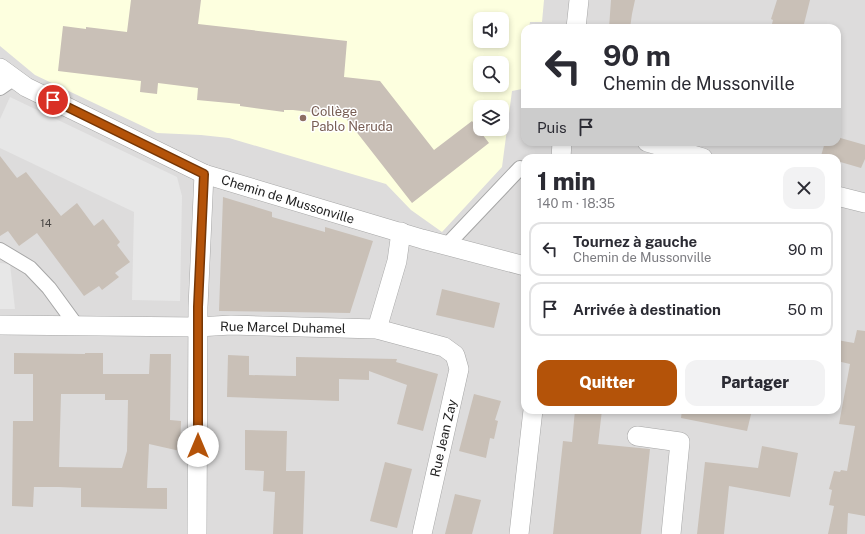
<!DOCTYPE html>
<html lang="fr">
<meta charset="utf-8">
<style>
body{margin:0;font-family:"Public Sans",sans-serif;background:#f2f2f3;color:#2b2b33;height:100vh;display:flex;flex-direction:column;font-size:15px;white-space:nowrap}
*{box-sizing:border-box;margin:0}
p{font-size:13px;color:#7c7c81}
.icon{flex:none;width:22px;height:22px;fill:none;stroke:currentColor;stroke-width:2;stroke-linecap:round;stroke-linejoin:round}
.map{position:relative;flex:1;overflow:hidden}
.drawer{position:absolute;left:521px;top:154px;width:320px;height:260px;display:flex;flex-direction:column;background:#fff;border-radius:12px;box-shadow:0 2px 6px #0003}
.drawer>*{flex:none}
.top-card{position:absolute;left:521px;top:24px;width:320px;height:122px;border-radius:12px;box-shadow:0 2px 6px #0003;background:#fff;color:#2b2b33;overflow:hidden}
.fabs{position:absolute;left:473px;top:12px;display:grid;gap:8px}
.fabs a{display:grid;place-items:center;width:36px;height:36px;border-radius:8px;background:#fff;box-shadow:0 2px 6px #0003;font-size:20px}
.pin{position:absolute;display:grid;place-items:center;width:34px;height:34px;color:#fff;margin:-17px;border:2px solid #fff;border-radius:50%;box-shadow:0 1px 4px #0007}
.me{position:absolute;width:44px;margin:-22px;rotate:0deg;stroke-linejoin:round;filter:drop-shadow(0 0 3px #0008)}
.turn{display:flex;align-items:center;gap:14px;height:84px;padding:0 16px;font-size:18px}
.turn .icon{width:52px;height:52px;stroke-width:2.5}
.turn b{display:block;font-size:28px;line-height:34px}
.then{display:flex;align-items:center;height:38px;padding:0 16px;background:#0003;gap:8px;font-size:15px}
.round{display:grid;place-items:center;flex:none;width:42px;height:42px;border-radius:12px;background:#f2f2f3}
.overview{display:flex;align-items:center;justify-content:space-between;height:68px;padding:0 16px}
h1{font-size:24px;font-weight:800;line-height:30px}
.cta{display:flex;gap:8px;margin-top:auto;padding:8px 16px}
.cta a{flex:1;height:46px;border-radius:12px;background:#b45309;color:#fff;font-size:16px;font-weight:800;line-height:46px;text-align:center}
.cta a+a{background:#f2f2f3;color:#2b2b33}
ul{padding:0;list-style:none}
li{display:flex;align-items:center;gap:12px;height:54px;margin:0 8px 6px;padding:0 8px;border:2px solid #e1e1e2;border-radius:12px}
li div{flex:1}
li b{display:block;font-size:15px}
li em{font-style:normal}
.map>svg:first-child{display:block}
.residential{fill:#dddcdc;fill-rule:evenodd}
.education{fill:#fdffdf;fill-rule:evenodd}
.parking{fill:#e7e7e7}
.building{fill:#c9c0b7;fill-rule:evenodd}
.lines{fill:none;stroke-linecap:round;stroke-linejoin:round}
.pedestrian-casing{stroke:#a6a6a6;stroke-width:16}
.minor-casing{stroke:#a6a6a6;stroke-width:20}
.pedestrian{stroke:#fff;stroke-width:14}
.minor{stroke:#fff;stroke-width:19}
.route-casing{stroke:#753606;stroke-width:10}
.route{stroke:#b45309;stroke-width:7}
.education-dot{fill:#8d6e63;stroke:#fff;stroke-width:1.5}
.labels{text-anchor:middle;stroke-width:3;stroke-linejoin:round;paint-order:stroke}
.number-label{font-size:11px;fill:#4a4745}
.education-label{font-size:13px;fill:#785e54;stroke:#fff;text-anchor:start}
.street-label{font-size:13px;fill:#1f1f1f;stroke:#fff}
</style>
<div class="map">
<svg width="865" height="534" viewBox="0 0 865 534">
<rect width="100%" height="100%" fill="#f1ede4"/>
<!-- residential -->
<path class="residential" d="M0 0H865V534H0ZM480 19H502V41H480ZM525 28H837V142H525ZM480 63H502V85H480ZM480 107H502V129H480ZM525 158H837V410H525Z"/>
<!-- education -->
<path class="education" d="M0 0H544L542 22H530L529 28H525V63L522 89 512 91 502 167 442 232 411 210 386 184 229 138 201 135 157 133 35 75 0 46ZM480 19H502V41H480ZM480 63H502V85H480ZM480 107H502V129H480Z"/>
<!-- parking -->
<g class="parking">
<path d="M10 97 177 177 182 196 180 301 132 300 134 212 0 148V119Z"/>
<path d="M0 263 10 264 15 309H0Z"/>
</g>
<!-- building -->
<g class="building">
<path d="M131 0H201L198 24 347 41 344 77 380 81 434 150 472 121 489 143 412 203 344 116 293 110H284V112L240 106V104L197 100 198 88 158 83 157 94 140 92 141 81 58 71 63 26 86 29V27L127 32Z"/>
<path d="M611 0H635L632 14 630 28H609Z"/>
<path d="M777 0H810L803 28H771L773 20 771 19Z"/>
<path d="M837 137 865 145V159L861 168 837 161V158L821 156 825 142H837Z"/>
<path d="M0 156 17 178 26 172 61 216 77 203 94 226 103 219 120 242 117 245 130 262 115 273 119 277 102 290 99 286 84 296 37 233 19 246 8 231 0 236Z"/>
<path d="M223 197 272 212V217L300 225 325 232V227L373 241 350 313 219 311Z"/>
<path d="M442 289 500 303 494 328 436 315Z"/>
<path d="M857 330 865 331V516L848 513 847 534H828L834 506 829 505 832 490 829 489 834 471 840 472 841 470 847 471 855 426 839 424 850 364 837 361V340L854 343Z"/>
<path d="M14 353 85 354V353H103V374H149L150 354H171L170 420 181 421 180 451 149 444 147 488H167V509L81 507V488L59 487H34L33 507 12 506 13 421H33V374H14ZM61 394H105V400H128L127 451 122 468 59 467Z"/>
<path d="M228 355 249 356V375L296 376V357L397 359 396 362 438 374 423 431 397 424 407 385 369 371V380L339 379V401L227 397Z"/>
<path d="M474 394 501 401 495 420 498 421 494 439 490 438 486 458 459 451Z"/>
<path d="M575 410H602L598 444 650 449 641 534H553L563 441 572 442Z"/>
<path d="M682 410H752L747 431 681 418Z"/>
<path d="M245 430 287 431 286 471H305L303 534H273L275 492 263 491 264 471 245 470Z"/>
<path d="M762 446 798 453 790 497 729 486 724 534H697L705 462 758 468Z"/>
<path d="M385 462 412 469 397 528 370 521Z"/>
<path d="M455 494 481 500 472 534H445Z"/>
</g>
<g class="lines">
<defs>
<g id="pedestrian">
<path d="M0 88 13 79"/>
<path d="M447 245 520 168 525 169"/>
<path d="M0 250 30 268 49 288 76 325"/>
</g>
<g id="minor">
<path d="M576 28 579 0"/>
<path d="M0 68 26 87 204 174 422 239 525 266"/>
<path d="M647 142 703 158"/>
<path d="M561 158 562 142"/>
<path d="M837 196 865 203"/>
<path d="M0 325 198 327 231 325 377 329 444 347 455 355 459 369 422 534"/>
<path d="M377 329 397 261 401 232"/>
<path d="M637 436 680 442 671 534"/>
<path d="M197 534 198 307 204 174"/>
<path d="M519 534 533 410"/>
</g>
</defs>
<!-- pedestrian casing -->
<use href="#pedestrian" class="pedestrian-casing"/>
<!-- minor casing -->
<use href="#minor" class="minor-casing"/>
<!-- pedestrian -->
<use href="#pedestrian" class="pedestrian"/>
<!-- minor -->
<use href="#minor" class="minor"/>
</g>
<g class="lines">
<defs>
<path id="route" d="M53 100 204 174 198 307V446"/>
</defs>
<!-- route casing -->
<use href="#route" class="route-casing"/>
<!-- route -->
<use href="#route" class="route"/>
</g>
<!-- markers -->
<circle class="education-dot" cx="303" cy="118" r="4"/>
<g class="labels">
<!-- number labels -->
<g class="number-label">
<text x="46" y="227">14</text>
</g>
<!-- education labels -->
<g class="education-label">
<text x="311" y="116">Collège<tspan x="311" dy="15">Pablo Neruda</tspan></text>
</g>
<!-- street labels -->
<g class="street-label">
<text transform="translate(288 199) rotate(17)" y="5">Chemin de Mussonville</text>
<text transform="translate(283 327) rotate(1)" y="5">Rue Marcel Duhamel</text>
<text transform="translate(443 438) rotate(-77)" y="5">Rue Jean Zay</text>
</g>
</g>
</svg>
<div class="fabs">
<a><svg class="icon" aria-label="sound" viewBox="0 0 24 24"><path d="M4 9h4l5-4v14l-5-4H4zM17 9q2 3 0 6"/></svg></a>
<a><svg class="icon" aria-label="search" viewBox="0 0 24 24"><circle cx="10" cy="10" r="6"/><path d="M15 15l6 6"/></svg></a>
<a><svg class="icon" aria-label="layers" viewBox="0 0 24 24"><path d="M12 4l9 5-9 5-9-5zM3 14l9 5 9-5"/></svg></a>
</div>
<div class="pin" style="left:53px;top:100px;background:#d93025"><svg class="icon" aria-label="arrive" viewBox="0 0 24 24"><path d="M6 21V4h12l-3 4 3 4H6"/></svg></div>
<svg class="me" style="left:198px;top:446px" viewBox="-20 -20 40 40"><circle r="19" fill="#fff"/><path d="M0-13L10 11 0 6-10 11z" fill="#b45309"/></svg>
<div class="top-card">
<div class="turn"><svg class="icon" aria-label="left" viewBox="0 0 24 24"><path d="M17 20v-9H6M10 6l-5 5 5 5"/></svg><div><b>90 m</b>Chemin de Mussonville</div></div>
<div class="then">Puis<svg class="icon" aria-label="arrive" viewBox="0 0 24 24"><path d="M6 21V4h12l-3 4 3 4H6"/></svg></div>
</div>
<section class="drawer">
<div class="overview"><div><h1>1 min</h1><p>140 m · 18:35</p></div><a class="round"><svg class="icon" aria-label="close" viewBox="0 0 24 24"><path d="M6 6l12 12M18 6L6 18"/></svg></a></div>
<ul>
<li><svg class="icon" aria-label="left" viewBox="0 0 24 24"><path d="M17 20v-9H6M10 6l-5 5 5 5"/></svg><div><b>Tournez à gauche</b><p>Chemin de Mussonville</p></div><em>90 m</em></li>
<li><svg class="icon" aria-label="arrive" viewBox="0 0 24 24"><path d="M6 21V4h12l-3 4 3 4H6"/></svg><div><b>Arrivée à destination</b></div><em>50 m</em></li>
</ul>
<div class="cta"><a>Quitter</a><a>Partager</a></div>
</section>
</div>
